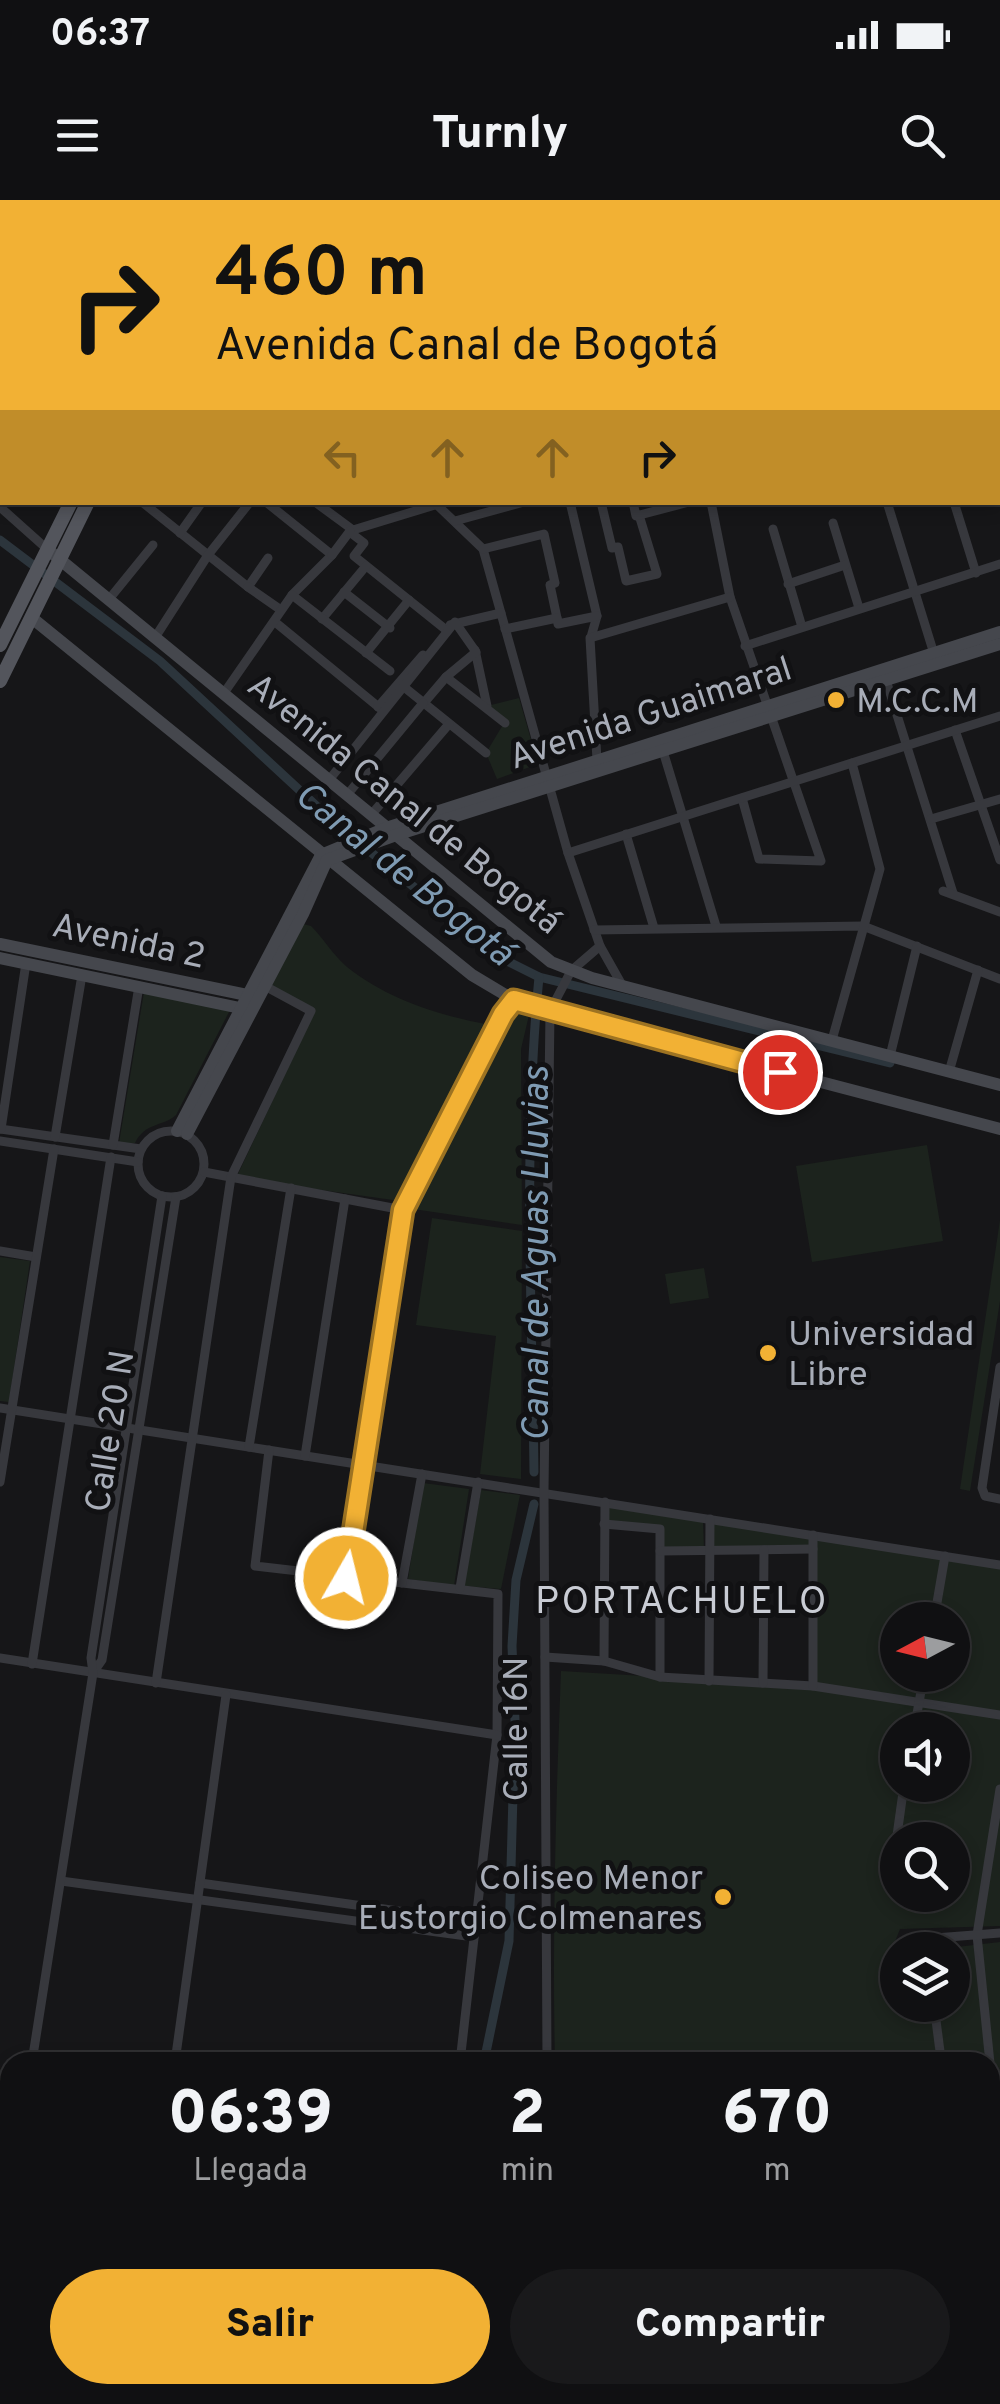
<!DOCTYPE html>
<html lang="es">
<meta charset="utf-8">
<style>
body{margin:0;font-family:Overpass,sans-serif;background:#19191b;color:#f1f3f6;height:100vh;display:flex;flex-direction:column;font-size:38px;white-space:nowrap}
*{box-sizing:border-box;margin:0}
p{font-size:32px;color:#9c9d9f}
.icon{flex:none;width:55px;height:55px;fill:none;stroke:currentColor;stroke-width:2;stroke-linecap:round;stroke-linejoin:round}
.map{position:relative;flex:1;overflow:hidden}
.sheet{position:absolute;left:0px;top:1852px;width:1000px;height:352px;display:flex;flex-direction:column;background:#101012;border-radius:30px 30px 0 0;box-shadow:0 5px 15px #0003,0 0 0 2px #303032}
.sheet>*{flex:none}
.banner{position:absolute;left:0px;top:0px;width:1000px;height:305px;box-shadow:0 5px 15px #0003,0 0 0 2px #303032;background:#f2b134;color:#111;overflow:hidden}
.needle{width:65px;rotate:263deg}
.tools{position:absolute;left:880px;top:1402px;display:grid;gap:20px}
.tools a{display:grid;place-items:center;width:90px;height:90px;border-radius:50%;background:#101012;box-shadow:0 5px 15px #0003,0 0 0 2px #303032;font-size:50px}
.pin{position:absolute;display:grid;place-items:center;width:85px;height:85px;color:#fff;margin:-42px;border:5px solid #fff;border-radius:50%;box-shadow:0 2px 10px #0007}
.me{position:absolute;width:110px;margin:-55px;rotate:8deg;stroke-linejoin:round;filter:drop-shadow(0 0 8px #0008)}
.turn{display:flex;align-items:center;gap:35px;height:210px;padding:0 50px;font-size:45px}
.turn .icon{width:130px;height:130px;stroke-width:2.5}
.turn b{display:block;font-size:70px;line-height:85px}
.lanes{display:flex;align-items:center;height:95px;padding:0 50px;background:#0003;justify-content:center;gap:50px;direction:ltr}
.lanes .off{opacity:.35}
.eta{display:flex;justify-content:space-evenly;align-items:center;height:170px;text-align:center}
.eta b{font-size:60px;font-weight:800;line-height:70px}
.cta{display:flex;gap:20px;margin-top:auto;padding:20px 50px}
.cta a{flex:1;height:115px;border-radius:60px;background:#f2b134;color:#111;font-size:40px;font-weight:800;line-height:115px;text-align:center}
.cta a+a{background:#19191b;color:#f1f3f6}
.status{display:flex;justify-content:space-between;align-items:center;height:70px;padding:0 50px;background:#101012;direction:ltr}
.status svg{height:28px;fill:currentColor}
header{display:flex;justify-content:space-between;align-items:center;height:130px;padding:0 50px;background:#101012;font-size:45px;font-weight:800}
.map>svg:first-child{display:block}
.green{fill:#1c231d;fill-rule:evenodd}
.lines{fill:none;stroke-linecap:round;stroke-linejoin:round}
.canal{stroke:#2c353c;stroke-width:9}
.street{stroke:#37383d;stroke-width:9}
.secondary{stroke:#45474d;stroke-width:12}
.primary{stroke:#53555c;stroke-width:14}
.route-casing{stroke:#9d7322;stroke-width:25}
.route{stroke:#f2b134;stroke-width:18}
.poi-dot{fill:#f2b134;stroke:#111113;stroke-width:4}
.labels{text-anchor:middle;stroke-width:10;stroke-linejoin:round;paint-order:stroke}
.poi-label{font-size:35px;fill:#a8adb8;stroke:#111113;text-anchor:start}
.street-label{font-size:35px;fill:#a8adb8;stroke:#111113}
.water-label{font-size:38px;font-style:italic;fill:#7f9bb3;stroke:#111113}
.neighbourhood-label{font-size:38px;letter-spacing:2.5px;fill:#c9ccd4;stroke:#111113}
</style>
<div class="status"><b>06:37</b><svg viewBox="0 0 49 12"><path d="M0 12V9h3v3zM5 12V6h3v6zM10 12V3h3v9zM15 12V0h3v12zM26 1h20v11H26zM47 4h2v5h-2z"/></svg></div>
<header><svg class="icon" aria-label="menu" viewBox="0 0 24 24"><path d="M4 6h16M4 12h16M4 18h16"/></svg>Turnly<svg class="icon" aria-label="search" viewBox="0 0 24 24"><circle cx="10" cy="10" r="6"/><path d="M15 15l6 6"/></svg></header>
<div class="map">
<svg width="1000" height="2204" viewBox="0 0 1000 2204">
<rect width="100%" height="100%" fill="#161618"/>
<!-- green -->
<g class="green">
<path d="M519 498 538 564 497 579 486 553 504 523 487 506Z"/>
<path d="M303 724 311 726C324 739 333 755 347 767 389 800 440 816 491 825L418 976 400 1001 236 978 315 811 267 785Z"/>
<path d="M144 792 230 810 176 915C163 927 145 922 135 943H119Z"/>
<path d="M517 806 530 811 521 849 522 1025 413 1009 506 814 511 807Z"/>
<path d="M927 945 943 1041 812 1062 796 966Z"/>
<path d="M432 1018 522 1031 521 1279 480 1274 496 1136 416 1125Z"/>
<path d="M1000 1020V1101L970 1291 960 1289Z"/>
<path d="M0 1057 30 1061 9 1202 0 1201Z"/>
<path d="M704 1068 709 1098 670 1104 665 1074Z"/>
<path d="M423 1283 469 1289 454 1386 408 1379Z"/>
<path d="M481 1290 520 1295 501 1389 464 1386Z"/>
<path d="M604 1305 703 1321 704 1348H658L657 1326 604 1322Z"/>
<path d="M710 1322 810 1337V1347H711Z"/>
<path d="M813 1335 1000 1364V1726L900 1729 890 1754H897L898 1805H952V1750H931L1000 1742V1988L990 1987V1862H555C552 1732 556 1601 561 1471L812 1486ZM898 1420H952V1475H898ZM898 1530H952V1585H898ZM898 1640H952V1695H898Z"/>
</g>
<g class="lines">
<!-- canal -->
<g class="canal">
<path d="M0 340 160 461 336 624 503 759 539 777 890 863"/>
<path d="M534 1272C532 1108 523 941 539 777"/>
<path d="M484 1862 509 1741 515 1521 512 1446 516 1380 534 1304"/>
<path d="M438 2195 439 2204"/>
</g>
<!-- street -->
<g class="street">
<path d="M264 0 267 2"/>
<path d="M466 0V2"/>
<path d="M805 0 806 2"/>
<path d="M944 0V2"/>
<path d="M339 2 352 0"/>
<path d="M623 2 635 0"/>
<path d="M728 2 729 0"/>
<path d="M998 53H1000"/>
<path d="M0 88 2 83"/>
<path d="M998 131H1000"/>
<path d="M0 155 2 157"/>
<path d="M998 202 1000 201"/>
<path d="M998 246 1000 254"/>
<path d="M142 302 248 387 268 358"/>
<path d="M266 302 332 355 292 395"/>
<path d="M315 302 353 330 435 305"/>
<path d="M434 302 483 349 568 653 600 746 622 785"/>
<path d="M570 302 597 416 591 437"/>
<path d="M601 302 612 348 618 347 626 381 657 374 639 315"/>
<path d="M633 302 636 316 689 302"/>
<path d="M711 302 730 397 821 661 759 659 742 598"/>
<path d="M887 302 935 457"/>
<path d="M954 302 976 373"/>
<path d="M0 307 47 349"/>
<path d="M455 321 524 302"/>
<path d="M833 323 859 408"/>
<path d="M773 329 802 427"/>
<path d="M180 333 202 302"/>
<path d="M351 333 364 343 354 356 445 429"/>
<path d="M483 349 544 334 555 383 550 385 557 418"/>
<path d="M332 355 350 331"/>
<path d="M788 384 845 365"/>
<path d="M248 387 281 410"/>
<path d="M344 392 390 428"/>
<path d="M110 398 153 345"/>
<path d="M322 419 366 366"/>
<path d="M275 422 381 509"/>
<path d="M450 425 501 413"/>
<path d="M505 429 557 418 558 424 597 416"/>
<path d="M156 436 208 355 250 302"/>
<path d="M745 446 1000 364"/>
<path d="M475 450 487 506"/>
<path d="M366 453 409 400"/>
<path d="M446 477 505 523"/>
<path d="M886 480 953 693"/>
<path d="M404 487 486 553"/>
<path d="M224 493 292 395 390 471"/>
<path d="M378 507 423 455"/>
<path d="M955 530 1000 660"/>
<path d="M663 551 716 726"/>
<path d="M597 560 590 438 730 397"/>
<path d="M329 580 455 422 476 452 446 477 423 504"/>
<path d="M347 595 423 503"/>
<path d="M371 615 449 524"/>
<path d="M931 619 1000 599"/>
<path d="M626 634 654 728"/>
<path d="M568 653 1000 516"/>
<path d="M943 691 1000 712"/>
<path d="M594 730 863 726 1000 779"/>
<path d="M832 840 880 669 852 563"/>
<path d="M890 856 917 746"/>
<path d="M949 872 978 770"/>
<path d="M0 929 141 949"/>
<path d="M1 929 26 763"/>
<circle cx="171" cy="964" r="33"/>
<path d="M55 937 82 775"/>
<path d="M0 941 138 962"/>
<path d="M113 945 139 786"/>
<path d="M204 972 403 1010"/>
<path d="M0 1051 36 1057"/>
<path d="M1000 1167 982 1288 985 1296 1000 1299"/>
<path d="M0 1208 1000 1365"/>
<path d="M249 1247 291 988"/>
<path d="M269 1250 255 1366 498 1394 497 1535 460 1862"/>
<path d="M305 1256 345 999"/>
<path d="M0 1282 54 949"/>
<path d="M604 1324 660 1329V1477"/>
<path d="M660 1351 813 1349"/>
<path d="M346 1379 403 1010 503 814 514 800"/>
<path d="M402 1383 422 1274"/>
<path d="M460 1388 478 1282"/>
<path d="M934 1420 945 1356"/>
<path d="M545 1457 604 1461 660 1477 813 1486 1000 1515"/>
<path d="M0 1458 497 1535"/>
<path d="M604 1461 605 1302"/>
<path d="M32 1464 111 957"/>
<path d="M93 1473 102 1460 176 997"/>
<path d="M709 1481 710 1319"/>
<path d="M156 1483 231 977 311 811 263 785"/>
<path d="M763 1483 764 1350"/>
<path d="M813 1486V1335"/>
<path d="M914 1530 924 1475"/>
<path d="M1000 1589 977 1735 993 1893 1000 1903"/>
<path d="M894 1657 904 1585"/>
<path d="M61 1681 474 1737"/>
<path d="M200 1683 476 1722"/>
<path d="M909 1740 1000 1733"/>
<path d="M934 1805 941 1859"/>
<path d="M32 1862 93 1473 91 1458 162 996"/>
<path d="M175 1862 226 1495"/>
<path d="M547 1862 544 1292 550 811 571 771 600 746"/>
<path d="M990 2184 997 2178 1000 2166"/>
<path d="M537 2195 559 2199"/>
<path d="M673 2195 707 2204"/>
<path d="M748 2195 754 2204"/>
<path d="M477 2198 522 2195"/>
<path d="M109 2204 110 2195"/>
<path d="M274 2204 275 2195"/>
<path d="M334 2204V2195"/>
<path d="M391 2204 392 2195"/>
<path d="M967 2204 968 2195"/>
</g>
<!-- secondary -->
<g class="secondary">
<path d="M47 349 551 762 592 778 1000 885"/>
<path d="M32 418 472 775 514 800 550 811 1000 929"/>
<path d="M0 744 247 795"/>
<path d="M0 758 240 808"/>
<path d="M177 931 321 655 386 628 1000 432"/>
<path d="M187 934 303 714 327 660 396 635 1000 444"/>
<path d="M0 1888 10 1889"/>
<path d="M0 1900 10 1901"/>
<path d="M0 1924 10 1925"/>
<path d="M0 1937 10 1938"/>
<path d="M990 1994 1000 1995"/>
<path d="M990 2008 1000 2009"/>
<path d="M990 2028 1000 2029"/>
<path d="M990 2042 1000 2044"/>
<path d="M476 2195 479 2204"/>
<path d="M431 2204V2195"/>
</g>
<!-- primary -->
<g class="primary">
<path d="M224 2 226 0"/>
<path d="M243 2 244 0"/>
<path d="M0 445 71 302"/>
<path d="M0 481 88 302"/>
</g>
</g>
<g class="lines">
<defs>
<path id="route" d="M346 1378 403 1010 503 814 514 800 780 872"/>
</defs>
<!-- route casing -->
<use href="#route" class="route-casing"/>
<!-- route -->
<use href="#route" class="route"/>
</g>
<!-- markers -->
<g class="poi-dot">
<circle cx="836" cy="500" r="10"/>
<circle cx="768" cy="1153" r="10"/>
<circle cx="723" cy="1697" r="10"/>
</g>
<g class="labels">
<!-- poi labels -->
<g class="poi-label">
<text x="856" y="512">M.C.C.M</text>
<text x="788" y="1145">Universidad<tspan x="788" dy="40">Libre</tspan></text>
<text x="703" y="1689" text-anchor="end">Coliseo Menor<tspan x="703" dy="40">Eustorgio Colmenares</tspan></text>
</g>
<!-- street labels -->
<g class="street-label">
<text transform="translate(650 512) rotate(-18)" y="12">Avenida Guaimaral</text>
<text transform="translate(405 603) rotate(39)" y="12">Avenida Canal de Bogotá</text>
<text transform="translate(129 740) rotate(12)" y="12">Avenida 2</text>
<text transform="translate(109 1231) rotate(-81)" y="12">Calle 20 N</text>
<text transform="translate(515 1529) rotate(-90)" y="12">Calle 16N</text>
</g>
<!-- water labels -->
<g class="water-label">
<text transform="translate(405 673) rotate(39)" y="13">Canal de Bogotá</text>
<text transform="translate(535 1054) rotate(-90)" y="13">Canal de Aguas Lluvias</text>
</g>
<!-- neighbourhood labels -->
<g class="neighbourhood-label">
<text x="682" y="1413">PORTACHUELO</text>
</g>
</g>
</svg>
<div class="tools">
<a><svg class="needle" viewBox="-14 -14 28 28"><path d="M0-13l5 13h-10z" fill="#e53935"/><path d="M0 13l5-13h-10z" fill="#9c9d9f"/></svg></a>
<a><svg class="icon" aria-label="sound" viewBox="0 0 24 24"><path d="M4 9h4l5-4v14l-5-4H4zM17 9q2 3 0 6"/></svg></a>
<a><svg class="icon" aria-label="search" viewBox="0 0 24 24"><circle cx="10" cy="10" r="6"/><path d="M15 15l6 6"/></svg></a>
<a><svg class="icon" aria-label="layers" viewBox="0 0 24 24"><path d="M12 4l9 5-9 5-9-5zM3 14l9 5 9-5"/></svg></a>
</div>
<div class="pin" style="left:780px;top:872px;background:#d93025"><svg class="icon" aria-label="arrive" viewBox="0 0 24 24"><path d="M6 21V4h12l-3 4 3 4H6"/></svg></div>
<svg class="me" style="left:346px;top:1378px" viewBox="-20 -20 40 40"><circle r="17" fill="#f2b134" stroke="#fff" stroke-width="3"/><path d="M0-11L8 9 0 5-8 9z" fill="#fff"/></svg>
<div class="banner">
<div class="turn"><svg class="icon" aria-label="right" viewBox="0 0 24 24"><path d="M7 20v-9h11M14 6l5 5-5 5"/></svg><div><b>460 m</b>Avenida Canal de Bogotá</div></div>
<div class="lanes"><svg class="icon off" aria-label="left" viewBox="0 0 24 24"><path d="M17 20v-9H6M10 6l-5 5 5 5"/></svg><svg class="icon off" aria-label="ahead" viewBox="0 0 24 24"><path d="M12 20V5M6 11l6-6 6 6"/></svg><svg class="icon off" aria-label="ahead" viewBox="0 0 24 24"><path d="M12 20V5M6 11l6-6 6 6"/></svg><svg class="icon" aria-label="right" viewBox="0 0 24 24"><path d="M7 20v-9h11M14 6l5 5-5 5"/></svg></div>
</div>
<section class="sheet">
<div class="eta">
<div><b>06:39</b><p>Llegada</p></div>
<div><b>2</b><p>min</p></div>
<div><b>670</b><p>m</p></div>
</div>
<div class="cta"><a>Salir</a><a>Compartir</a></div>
</section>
</div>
